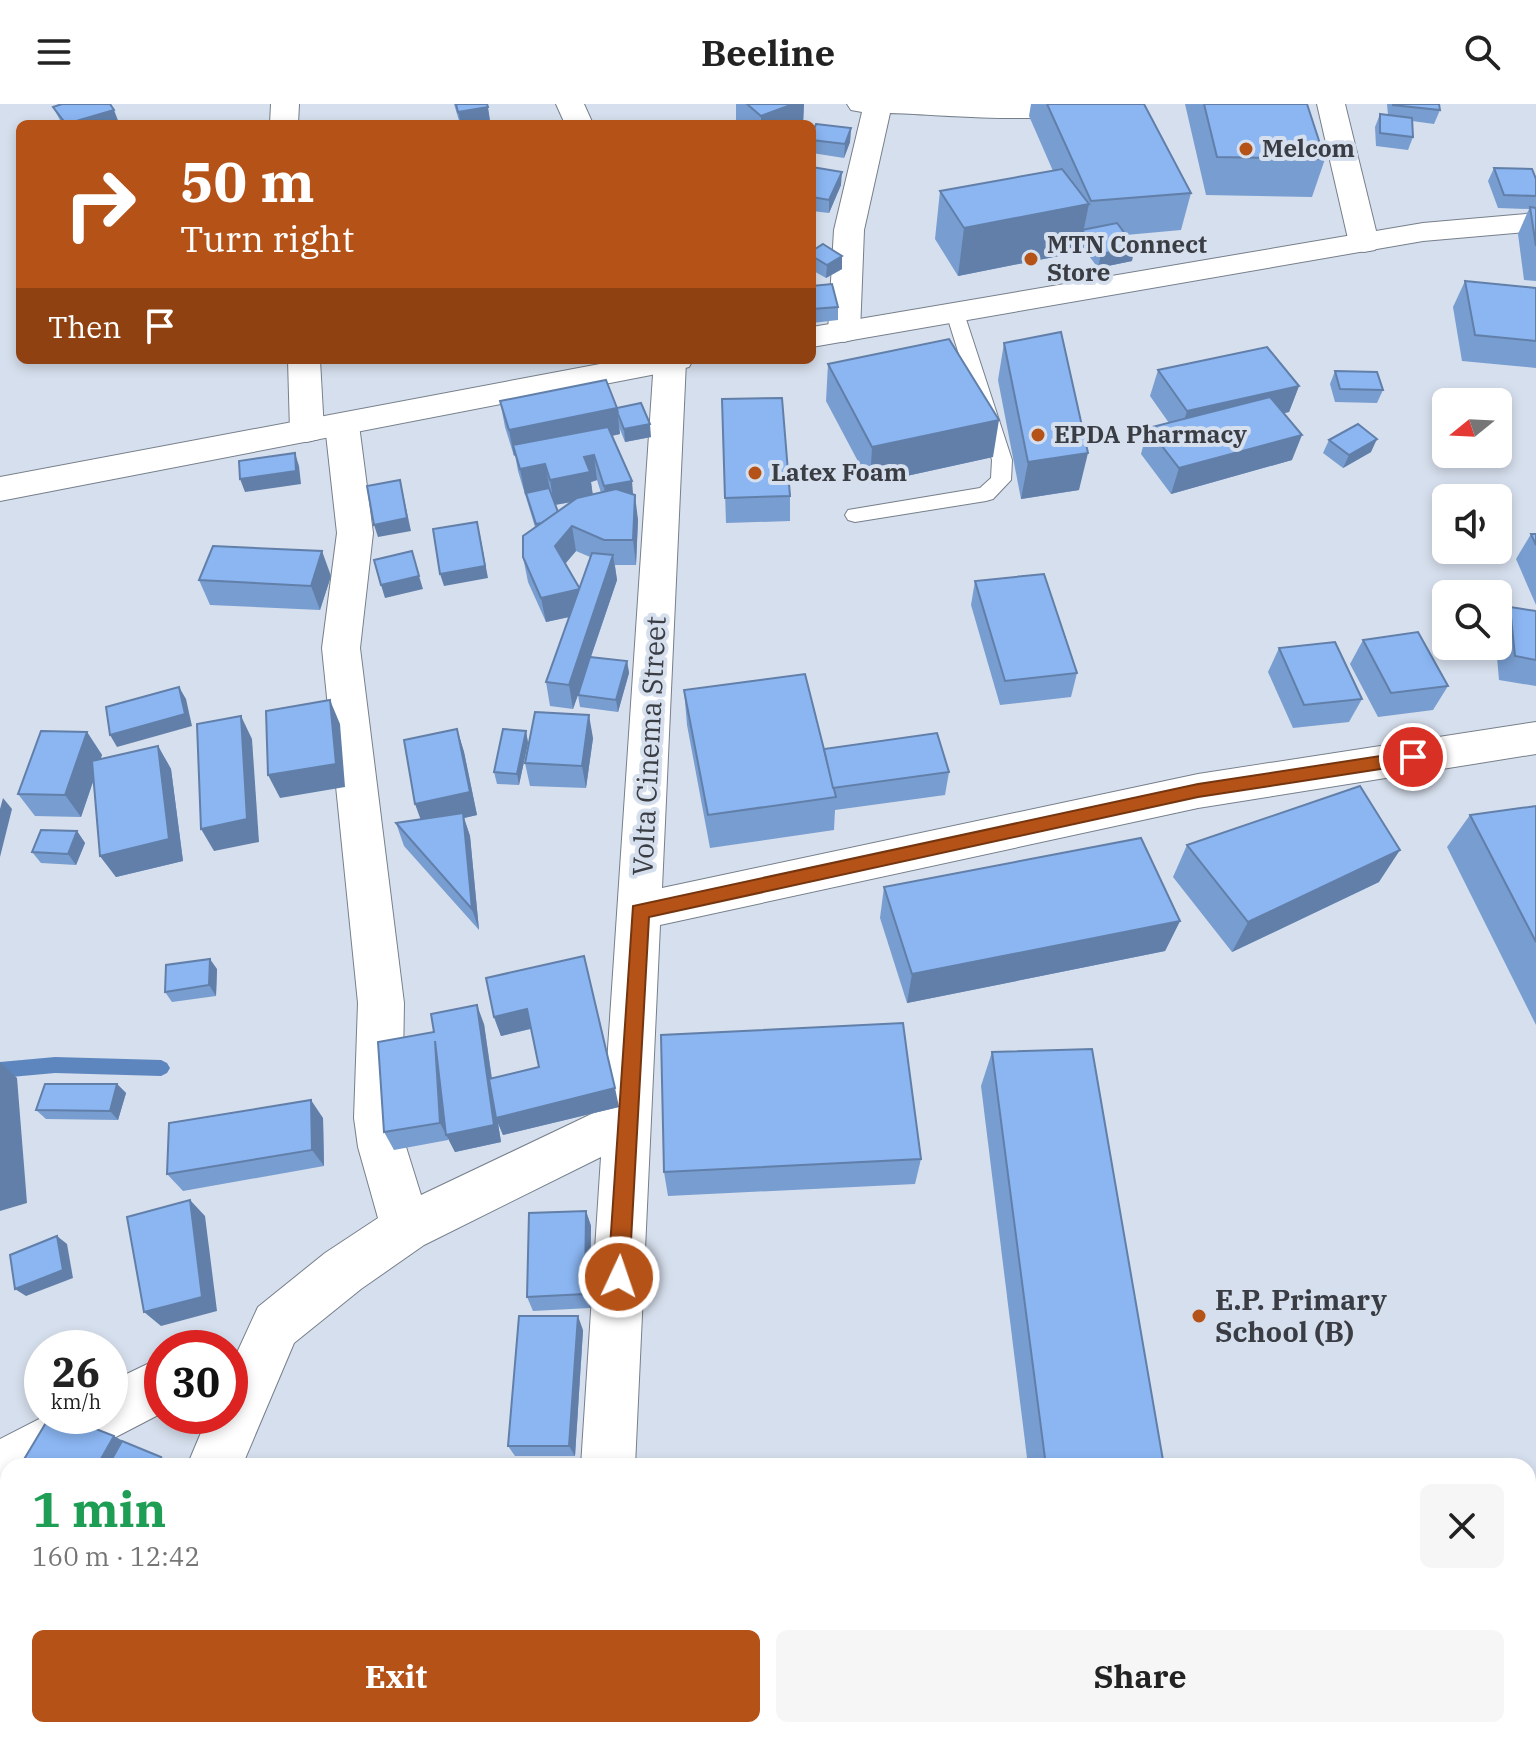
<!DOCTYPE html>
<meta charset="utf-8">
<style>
body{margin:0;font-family:"IBM Plex Serif",serif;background:#f6f6f6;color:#222;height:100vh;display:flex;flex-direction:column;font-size:30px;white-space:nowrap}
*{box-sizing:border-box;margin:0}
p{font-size:26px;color:#767676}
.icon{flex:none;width:44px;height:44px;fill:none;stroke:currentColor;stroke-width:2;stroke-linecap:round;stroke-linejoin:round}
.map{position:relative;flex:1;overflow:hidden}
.side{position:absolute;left:0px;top:1354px;width:1536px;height:280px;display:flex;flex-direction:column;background:#fff;border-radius:24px 24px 0 0;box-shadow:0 4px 12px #0003}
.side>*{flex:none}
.guide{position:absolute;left:16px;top:16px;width:800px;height:244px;border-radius:12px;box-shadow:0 4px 12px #0003;background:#b45217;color:#fff;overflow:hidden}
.needle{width:52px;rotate:252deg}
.buttons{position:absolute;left:1432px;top:284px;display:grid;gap:16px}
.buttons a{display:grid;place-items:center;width:80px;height:80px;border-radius:12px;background:#fff;box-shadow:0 4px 12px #0003;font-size:40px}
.speed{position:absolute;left:24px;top:1226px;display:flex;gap:16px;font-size:40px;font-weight:700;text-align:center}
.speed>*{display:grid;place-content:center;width:104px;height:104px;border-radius:50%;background:#fff;box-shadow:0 4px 12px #0003;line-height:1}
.speed small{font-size:20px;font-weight:400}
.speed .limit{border:12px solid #d22;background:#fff;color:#111}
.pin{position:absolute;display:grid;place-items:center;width:68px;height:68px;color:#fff;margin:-34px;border:4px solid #fff;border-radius:50%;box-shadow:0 2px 8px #0007}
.me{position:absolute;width:88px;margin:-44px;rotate:3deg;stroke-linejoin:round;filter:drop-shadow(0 0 6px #0008)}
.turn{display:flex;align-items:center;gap:28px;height:168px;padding:0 32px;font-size:36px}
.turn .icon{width:104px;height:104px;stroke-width:2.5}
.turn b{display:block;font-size:56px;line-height:68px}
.then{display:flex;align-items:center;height:76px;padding:0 32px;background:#0003;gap:16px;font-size:30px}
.round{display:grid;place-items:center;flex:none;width:84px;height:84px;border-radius:12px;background:#f6f6f6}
.overview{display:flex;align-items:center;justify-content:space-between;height:136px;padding:0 32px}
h1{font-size:48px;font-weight:700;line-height:60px;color:#1e9e55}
.button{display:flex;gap:16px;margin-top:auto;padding:16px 32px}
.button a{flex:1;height:92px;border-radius:12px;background:#b45217;color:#fff;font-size:32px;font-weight:700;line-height:92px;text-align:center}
.button a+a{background:#f6f6f6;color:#222}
header{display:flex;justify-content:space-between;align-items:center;height:104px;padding:0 32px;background:#fff;font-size:36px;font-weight:700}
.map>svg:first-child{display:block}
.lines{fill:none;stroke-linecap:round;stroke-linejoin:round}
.stream{fill:#5d86bf;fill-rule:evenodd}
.lane-casing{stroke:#767f8b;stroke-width:2}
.street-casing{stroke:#767f8b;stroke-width:2}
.highway-casing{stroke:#767f8b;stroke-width:2}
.lane{fill:#fff;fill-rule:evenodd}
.street{fill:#fff;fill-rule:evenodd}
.highway{fill:#fff;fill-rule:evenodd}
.wall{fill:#789dd0;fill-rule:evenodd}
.shaded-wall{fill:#617fa9}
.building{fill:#8bb6f2;stroke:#617fa9;stroke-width:2}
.route{fill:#b45217;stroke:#75350f;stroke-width:2}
.poi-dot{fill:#b45217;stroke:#d6dfed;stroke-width:3}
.labels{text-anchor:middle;stroke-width:8;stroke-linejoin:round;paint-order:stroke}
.far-poi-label{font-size:24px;font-weight:bold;fill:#3a3d43;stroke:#d6dfed;text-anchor:start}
.street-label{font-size:28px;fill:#3a3d43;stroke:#d6dfed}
.poi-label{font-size:28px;font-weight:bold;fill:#3a3d43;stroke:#d6dfed;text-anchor:start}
</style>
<header><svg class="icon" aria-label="menu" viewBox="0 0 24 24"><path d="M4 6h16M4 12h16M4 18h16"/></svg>Beeline<svg class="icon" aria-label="search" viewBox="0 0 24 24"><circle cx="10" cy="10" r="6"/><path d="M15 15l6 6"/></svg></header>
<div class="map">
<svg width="1536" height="1634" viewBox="0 0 1536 1634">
<rect width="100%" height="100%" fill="#d6dfed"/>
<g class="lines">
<!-- stream -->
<path class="stream" d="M55 953 161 956 167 959 170 964 167 969 161 972 55 969 0 974V958Z"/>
<defs>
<path id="lane" d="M955 204 964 209 1012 356 1011 376 993 395 986 397 855 418 848 416 845 411 848 406 980 384 991 374 992 356 946 209Z"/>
<g id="street">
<path d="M271 0H299L298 20H270Z"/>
<path d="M556 0H584L593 20H565Z"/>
<path d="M847 0H1102L1098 6C1038 21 953 11 890 9L864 126 860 228 855 235 844 238 833 235 828 228 834 126 862 8 851 6Z"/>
<path d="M1317 0H1345L1379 139 1375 146 1364 148 1353 146 1349 139Z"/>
<path d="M288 256H320L324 327 319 335 307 338 295 335 290 327Z"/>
<path d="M654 256 686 257 662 784 1198 670 1536 618V650L1198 704 660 821 635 1362H581L601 1053 424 1141 361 1185 294 1239 242 1362H187L208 1312H230V1264L258 1203 325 1149 378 1114 358 1043 354 1014 358 899 322 544 337 429 325 321 330 313 342 310 354 313 359 321 373 429 360 544 404 899 402 1014 406 1043 421 1091 604 1004Z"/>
<path d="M162 1253V1309L60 1362H8V1388L0 1391V1335L45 1312H110V1278Z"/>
<path d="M57 1626H118L115 1634H54Z"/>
<rect x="562" y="1626" width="60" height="8"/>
</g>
<g id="highway">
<path d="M1536 109V127L1423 137 812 243V223L1423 119Z"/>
<path d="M621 256H693L689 263 677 266 0 397V373Z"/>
</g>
</defs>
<!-- lane casing -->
<use href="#lane" class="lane-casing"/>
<!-- street casing -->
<use href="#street" class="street-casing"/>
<!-- highway casing -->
<use href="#highway" class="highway-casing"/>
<!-- lane -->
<use href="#lane" class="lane"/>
<!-- street -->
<use href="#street" class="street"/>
<!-- highway -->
<use href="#highway" class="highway"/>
</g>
<!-- wall -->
<g class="wall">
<path d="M454 0H487L490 17 460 20Z"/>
<path d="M736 0H804L803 20H740L736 17Z"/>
<path d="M1031 0H1047L1191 89 1181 126 1126 131 1132 157 1098 164 1081 141 1079 148 958 172 935 135 940 87 1053 67 1029 12Z"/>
<path d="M1185 0H1307L1325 55 1312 93 1206 91Z"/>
<path d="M1387 0H1439L1440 6 1434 20 1412 17 1413 33 1408 46 1376 42 1375 23 1380 10 1388 11Z"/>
<path d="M53 3 119 19 115 20H62Z"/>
<path d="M851 24 850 38 844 54 812 49V31Z"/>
<path d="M812 63 841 81 829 109 812 107Z"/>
<path d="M1494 64 1536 75V177L1524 176 1518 130 1529 105 1498 104 1488 77Z"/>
<path d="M812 147 842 165 826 174 812 166Z"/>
<path d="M1465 177 1536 184V264L1462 257 1453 203Z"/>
<path d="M812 182 838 203V216L812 219Z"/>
<path d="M1004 239 1079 386 1021 395 998 276Z"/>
<path d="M444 256H494V259L445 258Z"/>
<path d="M828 260 993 353 870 380 826 297Z"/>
<path d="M1158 266 1299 282 1289 308 1284 309 1292 356 1171 390 1141 350 1148 324 1169 319 1150 292Z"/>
<path d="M1335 267 1383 286 1377 299 1335 298 1330 280Z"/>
<path d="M722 295 790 392V417L726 419Z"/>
<path d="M500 297 617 304 651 333 625 338 619 323 620 330 612 332 633 390 638 416 636 461H615L617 476 591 553 627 557 629 569 618 608 580 603 578 591 581 583 573 605 550 602 546 578 569 513 546 518 528 478 523 453 535 423 518 367 515 351 514 352 505 323ZM597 376 601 389 593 391 591 378ZM572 398 558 408 555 401ZM576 447 590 453 580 485 565 460Z"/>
<path d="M1329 336 1371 348 1343 364 1323 349Z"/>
<path d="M1531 430H1536V501L1516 455Z"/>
<path d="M331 472 320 506 210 501 199 476Z"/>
<path d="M975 477 1077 569 1071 593 1000 601 971 501Z"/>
<path d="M1510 503 1536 507V582L1499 576 1496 542H1498V523Z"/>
<path d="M1363 536 1448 582 1433 606 1378 613 1350 560Z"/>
<path d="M1279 544 1362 595 1349 618 1293 624 1268 568Z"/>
<path d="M684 586 824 645 949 668 945 691 835 706 834 726 710 744 687 621Z"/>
<path d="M457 625 464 648 477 711 464 714 470 732 479 826 404 742 396 719 421 716Z"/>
<path d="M526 627 528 639 519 681 497 680 494 668Z"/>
<path d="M87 628 102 651 100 655 158 642 171 665 183 757 116 773 100 752 94 675 81 713 35 712 18 690Z"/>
<path d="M593 634 586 684 530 682 525 659Z"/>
<path d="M1536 702V921L1447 743 1470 711Z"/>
<path d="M77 727 85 739 76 761 41 759 32 748Z"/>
<path d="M1187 741 1379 778 1232 848 1173 773Z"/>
<path d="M884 783 1180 817 1165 847 907 899 880 814Z"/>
<path d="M217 865 216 892 172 898 165 888Z"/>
<path d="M486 874 619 1003 503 1031 498 1019 501 1038 455 1048 448 1034V1036L394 1046 384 1028 484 920 492 974 539 963 531 925 501 932 494 913Z"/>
<path d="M992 948 1164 1362H1028L981 982Z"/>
<path d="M117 980 126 989 118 1016 46 1015 36 1006Z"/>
<path d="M323 1014 324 1062 183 1087 167 1070Z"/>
<path d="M921 1055 915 1080 668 1092 664 1068Z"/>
<path d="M586 1107 591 1122 590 1204 533 1207 527 1193Z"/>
<path d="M583 1226 575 1352H515L508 1342Z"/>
<path d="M1061 1626H1210L1211 1634H1062Z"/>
</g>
<!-- shaded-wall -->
<g class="shaded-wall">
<path d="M793 0H804L803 20H761V12Z"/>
<path d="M488 3 490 17 461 20 458 8Z"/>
<path d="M114 6 119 19 115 20H68Z"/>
<path d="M851 24 850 38 844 54 845 40Z"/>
<path d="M842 68 841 81 829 109V96Z"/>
<path d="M1089 100 1079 148 958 172 964 124Z"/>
<path d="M1135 143 1132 157 1098 164 1101 150Z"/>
<path d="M842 152V165L826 174 827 161Z"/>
<path d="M1299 282 1289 308 1179 332 1187 307Z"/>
<path d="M617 304 620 330 516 351 513 341 515 351 514 352 509 326Z"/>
<path d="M999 316 993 353 870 380 872 343Z"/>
<path d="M650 320 651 333 625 338 624 325Z"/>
<path d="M1302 331 1292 356 1171 390 1179 364Z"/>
<path d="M1377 335 1371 348 1343 364 1349 351Z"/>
<path d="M295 349 299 362 301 380 245 388 240 375Z"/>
<path d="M1088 349 1079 386 1021 395 1028 358Z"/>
<path d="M594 351 597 376 591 378 593 394 554 401 550 376 584 353Z"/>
<path d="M545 360 550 386 525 391 520 365Z"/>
<path d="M400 376 411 427 378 433 374 421Z"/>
<path d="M632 377 634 402 607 408 604 382Z"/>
<path d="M635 391 638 416 636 461 633 436Z"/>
<path d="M572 422 576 447 559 467 555 442Z"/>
<path d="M480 431 488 474 444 482 440 470Z"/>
<path d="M322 447 331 472 320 506 311 482Z"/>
<path d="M613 451 617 476 573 605 569 581Z"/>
<path d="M419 472 423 485 385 494 381 481Z"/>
<path d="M580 485 583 510 546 518 541 494Z"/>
<path d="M627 557 629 569 618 608 616 596Z"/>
<path d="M179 583 186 595 192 622 117 643 110 631Z"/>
<path d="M330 596 340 620 345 683 280 694 268 671Z"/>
<path d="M589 611 593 634 586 684 582 662Z"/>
<path d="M241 612 252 635 259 738 214 747 201 725Z"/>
<path d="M457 625 464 648 477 711 464 714 470 732 479 826 472 805 423 722 415 700Z"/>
<path d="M526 627 528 639 519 681 517 670Z"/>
<path d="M87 628 102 651 81 713 65 691Z"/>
<path d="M158 642 171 665 183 757 116 773 100 752Z"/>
<path d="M3 694 12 705 0 753V705Z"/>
<path d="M77 727 85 739 76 761 68 750Z"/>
<path d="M1400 746 1379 778 1232 848 1248 818Z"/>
<path d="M1180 817 1165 847 907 899 912 870Z"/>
<path d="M210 855 217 865 216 892 209 881Z"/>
<path d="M477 901 484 920 497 1013 615 984 619 1003 503 1031 498 1019 501 1038 455 1048 440 1019 435 937Z"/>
<path d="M527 905 533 924 501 932 494 913Z"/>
<path d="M0 958 17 974 27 1099 0 1107Z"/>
<path d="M117 980 126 989 118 1016 110 1007Z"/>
<path d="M311 996 323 1014 324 1062 312 1046Z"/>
<path d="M190 1096 205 1112 217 1207 161 1222 144 1208Z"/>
<path d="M586 1107 591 1122 590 1204 585 1190Z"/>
<path d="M57 1132 67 1140 73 1174 26 1192 15 1185Z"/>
<path d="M578 1212 583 1226 575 1352 569 1342Z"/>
<path d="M114 1332 141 1347 133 1362H97Z"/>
<path d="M161 1353 177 1362H156Z"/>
<path d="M8 1520V1562L2 1561 5 1634H0V1534Z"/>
<path d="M265 1626H282L280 1634H264Z"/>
</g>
<!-- building -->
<g class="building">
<path d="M62 0H110L114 6 66 20 53 3Z"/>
<path d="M456 0H487L488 3 458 8Z"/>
<path d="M747 0H793L761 12Z"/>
<path d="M1047 0H1144L1191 89 1091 97Z"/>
<path d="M1204 0H1307L1325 55 1217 53Z"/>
<path d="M1393 0H1439L1440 6 1393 1Z"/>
<path d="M1380 10 1412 14 1413 33 1380 29Z"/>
<path d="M816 20 851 24 845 40 812 36V31Z"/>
<path d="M812 63 842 68 829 96 812 93Z"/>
<path d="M1494 64 1532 65 1536 75V92L1504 91Z"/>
<path d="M1062 65 1089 100 964 124 940 87Z"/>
<path d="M1530 103 1536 104V142Z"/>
<path d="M1117 119 1135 143 1101 150 1082 126Z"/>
<path d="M823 140 842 152 827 161 812 152V147Z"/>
<path d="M1465 177 1536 184V237L1475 231Z"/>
<path d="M832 180 838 203 812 205V182Z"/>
<path d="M1061 228 1088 349 1028 358 1004 239Z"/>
<path d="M949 235 999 316 872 343 828 260Z"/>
<path d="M1267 243 1299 282 1187 307 1158 266Z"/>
<path d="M1335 267 1377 268 1383 286 1340 285Z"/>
<path d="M606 276 617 304 509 326 500 297Z"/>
<path d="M1270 293 1302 331 1179 364 1148 324Z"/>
<path d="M782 294 790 392 725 394 722 295Z"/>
<path d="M641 299 650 320 624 325 618 310 617 304Z"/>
<path d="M1358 320 1377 335 1349 351 1329 336Z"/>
<path d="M608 323 632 377 604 382 594 351 584 353 590 368 550 376 545 360 520 365 513 341Z"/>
<path d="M295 349 296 367 240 375 239 357Z"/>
<path d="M400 376 407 414 374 421 367 382Z"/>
<path d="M549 384 558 408 542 419 536 420 526 389Z"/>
<path d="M616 385 635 391 633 436H604L572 422 555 442 580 485 541 494 523 453V432L577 394Z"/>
<path d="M477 418 485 462 440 470 433 425Z"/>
<path d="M1531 430H1536V441Z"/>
<path d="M213 442 322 447 311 482 199 476Z"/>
<path d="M412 447 419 472 381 481 374 456Z"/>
<path d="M592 449 613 451 569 581 546 578Z"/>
<path d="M1044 470 1077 569 1005 577 975 477Z"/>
<path d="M1510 503 1536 507V556L1515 552Z"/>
<path d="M1418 528 1448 582 1391 589 1363 536Z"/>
<path d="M1335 538 1362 595 1304 601 1279 544Z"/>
<path d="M590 553 627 557 616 596 578 591Z"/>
<path d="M805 570 836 693 708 711 684 586Z"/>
<path d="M179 583 185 610 110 631 106 603Z"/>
<path d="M330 596 336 660 268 671 266 607Z"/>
<path d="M535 608 589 611 582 662 525 659Z"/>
<path d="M241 612 247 715 201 725 197 620Z"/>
<path d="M457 625 470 688 415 700 404 636Z"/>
<path d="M503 625 526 627 517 670 494 668Z"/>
<path d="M41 627 87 628 65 691 18 690Z"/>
<path d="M937 629 949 668 833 684 824 645Z"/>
<path d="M158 642 169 735 100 752 92 657Z"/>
<path d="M1360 682 1400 746 1248 818 1187 741Z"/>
<path d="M1536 702V838L1470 711Z"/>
<path d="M463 709 472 805 396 719Z"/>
<path d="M41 726 77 727 68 750 32 748Z"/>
<path d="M1141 734 1180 817 912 870 884 783Z"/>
<path d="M584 852 615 984 496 1014 489 975 539 963 527 905 494 913 486 874Z"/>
<path d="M210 855 209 881 165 888 166 861Z"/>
<path d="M477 901 494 1021 446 1031 435 937 440 1019 384 1028 378 938 434 928 431 910Z"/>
<path d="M903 919 921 1055 664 1068 661 931Z"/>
<path d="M1092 945 1164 1362H1046L992 948Z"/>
<path d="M45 980H117L110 1007 36 1006Z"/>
<path d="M311 996 312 1046 167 1070 169 1019Z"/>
<path d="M190 1096 202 1193 144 1208 127 1113Z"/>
<path d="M586 1107 585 1190 527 1193 529 1109Z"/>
<path d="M57 1132 63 1166 15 1185 10 1151Z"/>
<path d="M519 1212H578L569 1342H508Z"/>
<path d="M50 1312H63L114 1332 97 1362H20Z"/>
<path d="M122 1337 161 1353 156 1362H108Z"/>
<path d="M8 1383V1520L0 1534V1397Z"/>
<path d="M8 1538V1571L0 1567V1552Z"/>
<path d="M192 1626H265L264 1634H190Z"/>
<path d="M1080 1626H1210L1211 1634H1081Z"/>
<path d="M86 1631 115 1634H85Z"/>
</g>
<!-- route -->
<path class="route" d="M1413 647 1422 653 1413 660 1198 693 649 813 629 1173 626 1181 619 1184 611 1181 608 1173 633 802 1198 680Z"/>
<!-- markers -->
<g class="poi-dot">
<circle cx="1246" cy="45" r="8"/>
<circle cx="1031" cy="155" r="8"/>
<circle cx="1038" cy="331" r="8"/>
<circle cx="755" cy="369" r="8"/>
<circle cx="1199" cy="1212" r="8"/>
</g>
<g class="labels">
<!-- far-poi labels -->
<g class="far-poi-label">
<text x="1262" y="53">Melcom</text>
<text x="1047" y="149">MTN Connect<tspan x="1047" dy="28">Store</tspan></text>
<text x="1054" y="339">EPDA Pharmacy</text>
<text x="771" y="377">Latex Foam</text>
</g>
<!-- street labels -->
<g class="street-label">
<text transform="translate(649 642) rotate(-87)" y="10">Volta Cinema Street</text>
</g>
<!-- poi labels -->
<g class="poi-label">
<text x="1215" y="1206">E.P. Primary<tspan x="1215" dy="32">School (B)</tspan></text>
</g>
</g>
</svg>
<div class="buttons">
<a><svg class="needle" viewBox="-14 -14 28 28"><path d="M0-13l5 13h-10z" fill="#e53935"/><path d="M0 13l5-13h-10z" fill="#767676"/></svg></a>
<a><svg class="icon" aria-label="sound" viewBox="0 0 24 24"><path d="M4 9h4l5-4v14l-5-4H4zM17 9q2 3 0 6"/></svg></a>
<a><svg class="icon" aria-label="search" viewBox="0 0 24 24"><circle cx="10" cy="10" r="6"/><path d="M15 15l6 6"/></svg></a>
</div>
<div class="speed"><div>26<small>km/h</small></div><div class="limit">30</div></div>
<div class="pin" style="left:1413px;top:653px;background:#d93025"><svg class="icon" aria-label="arrive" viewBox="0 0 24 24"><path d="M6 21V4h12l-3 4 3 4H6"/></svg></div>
<svg class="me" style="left:619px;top:1173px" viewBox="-20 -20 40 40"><circle r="17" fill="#b45217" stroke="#fff" stroke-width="3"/><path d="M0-11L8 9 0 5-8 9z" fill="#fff"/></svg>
<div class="guide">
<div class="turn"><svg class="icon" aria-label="right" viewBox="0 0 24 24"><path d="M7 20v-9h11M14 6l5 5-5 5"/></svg><div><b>50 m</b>Turn right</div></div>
<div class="then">Then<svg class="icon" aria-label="arrive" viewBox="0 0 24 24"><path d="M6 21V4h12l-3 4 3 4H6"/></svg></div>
</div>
<section class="side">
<div class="overview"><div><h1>1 min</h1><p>160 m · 12:42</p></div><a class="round"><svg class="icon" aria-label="close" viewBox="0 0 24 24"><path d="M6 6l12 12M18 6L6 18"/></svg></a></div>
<div class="button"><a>Exit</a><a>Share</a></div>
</section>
</div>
